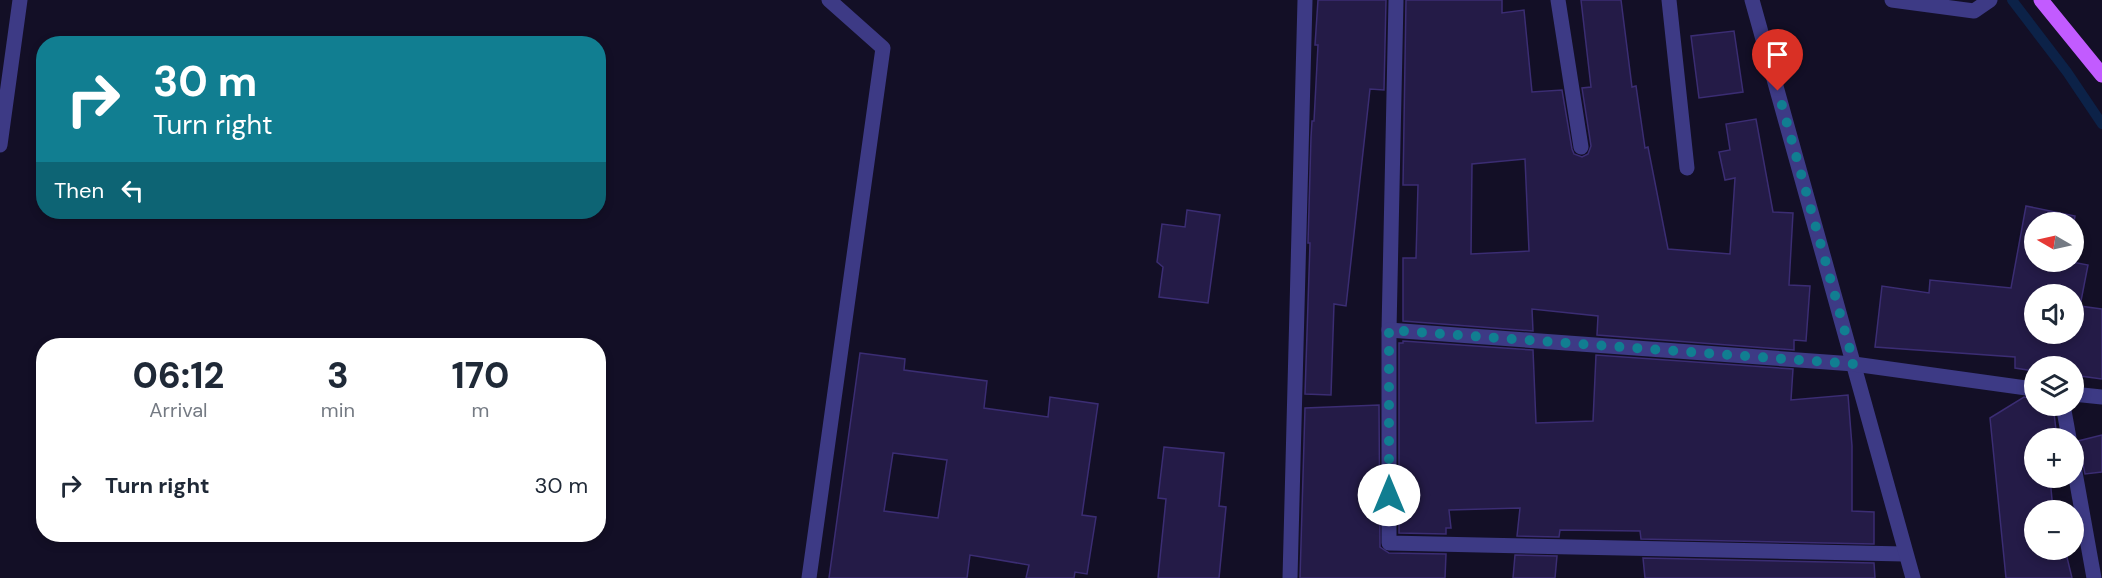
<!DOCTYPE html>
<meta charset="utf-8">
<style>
body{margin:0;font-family:"DM Sans",sans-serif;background:#f6f6f7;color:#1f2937;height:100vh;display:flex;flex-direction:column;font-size:22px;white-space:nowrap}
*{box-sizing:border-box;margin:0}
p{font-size:20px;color:#747a83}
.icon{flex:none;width:33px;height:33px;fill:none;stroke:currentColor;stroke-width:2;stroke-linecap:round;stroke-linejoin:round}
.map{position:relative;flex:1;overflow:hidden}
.panel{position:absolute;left:36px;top:338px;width:570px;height:204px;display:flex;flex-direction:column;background:#fff;border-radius:24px;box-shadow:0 3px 9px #0003}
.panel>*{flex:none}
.top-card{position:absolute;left:36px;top:36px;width:570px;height:183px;border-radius:24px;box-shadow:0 3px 9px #0003;background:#117e91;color:#fff;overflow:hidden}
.needle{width:39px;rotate:279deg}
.buttons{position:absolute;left:2024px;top:212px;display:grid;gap:12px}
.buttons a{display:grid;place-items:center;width:60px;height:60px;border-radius:50%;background:#fff;box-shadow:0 3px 9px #0003;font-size:30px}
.pin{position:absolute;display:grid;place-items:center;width:51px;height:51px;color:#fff;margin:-62px -26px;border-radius:50% 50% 50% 0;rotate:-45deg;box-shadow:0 0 6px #0007}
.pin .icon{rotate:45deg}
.me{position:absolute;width:66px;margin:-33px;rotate:0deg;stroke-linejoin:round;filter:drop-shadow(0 0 4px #0008)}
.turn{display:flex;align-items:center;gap:21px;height:126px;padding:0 18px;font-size:27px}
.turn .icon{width:78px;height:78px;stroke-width:2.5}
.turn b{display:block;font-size:42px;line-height:51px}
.then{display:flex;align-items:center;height:57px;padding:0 18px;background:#0003;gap:12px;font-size:22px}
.eta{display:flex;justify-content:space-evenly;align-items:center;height:102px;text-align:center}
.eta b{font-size:36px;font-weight:800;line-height:42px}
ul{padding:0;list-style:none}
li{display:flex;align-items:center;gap:18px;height:90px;padding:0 18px}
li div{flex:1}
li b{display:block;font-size:22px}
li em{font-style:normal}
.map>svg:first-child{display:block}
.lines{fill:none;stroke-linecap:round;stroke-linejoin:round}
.stream{stroke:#0c2248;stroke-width:10}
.building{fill:#241b47;stroke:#3b2d73;stroke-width:1.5;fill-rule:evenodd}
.minor{stroke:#3d3a85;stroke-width:15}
.major{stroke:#c25bff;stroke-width:15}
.route{stroke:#117e91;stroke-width:10;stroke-dasharray:0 18}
</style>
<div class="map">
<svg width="2102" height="578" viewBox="0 0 2102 578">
<rect width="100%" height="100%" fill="#130f26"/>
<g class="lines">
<!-- stream -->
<path class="stream" d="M2012 0 2067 72 2102 124"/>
</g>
<!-- building -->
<g class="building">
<path d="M1318 0H1386L1384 90 1370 89 1346 306 1334 304 1331 395 1305 394 1310 243H1308L1311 137 1312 121H1314L1318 45H1315Z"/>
<path d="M1406 0H1502V13L1524 10 1532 92 1562 90 1572 149 1574 154 1582 157 1588 154 1591 146 1582 88 1591 87 1581 0H1621L1632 87 1636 86 1645 148 1648 147 1668 249 1730 254 1735 178 1725 180 1719 152 1730 150 1726 124 1756 119 1773 212 1793 213 1789 285 1810 286 1806 341 1794 340V350L1597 335 1598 316 1532 309 1533 331 1403 321V258H1416L1418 185H1403ZM1525 159 1529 251 1471 254 1472 164Z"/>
<path d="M1734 31 1743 92 1699 98 1691 36Z"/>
<path d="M2026 206 2075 216 2073 226V222H2034V261H2067L2088 265 2080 306 2102 309V379L2073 375V366H2034V371L2015 368V357L1875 347 1882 286 1929 293 1930 280 2011 288ZM2034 294H2073V333H2034Z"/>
<path d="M1187 210 1220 215 1208 303 1159 297 1163 267 1157 262 1162 224 1185 227Z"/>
<path d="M1403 341 1533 350 1536 423 1593 421 1596 355 1793 369 1791 400 1848 395 1852 446V511L1874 512V544L1641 539 1640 531 1560 530 1559 537 1517 536 1520 508 1449 510 1451 528H1446V534L1399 533V343H1403Z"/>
<path d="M860 353 905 359 904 370 987 381 984 408 1048 417 1050 397 1098 404 1082 515 1096 517 1087 574 1075 572 1074 578H1026L1029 565 970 555 967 578H829ZM893 453 947 460 938 518 884 511Z"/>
<path d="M2024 397 2034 399V405H2053L2057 438H2034V477H2059L2050 478 2053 510H2034V549H2065L2072 578H2006L1990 418Z"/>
<path d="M1379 405 1380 547 1389 553 1446 554 1445 578H1300L1305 408Z"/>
<path d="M2102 435V472L2085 474 2082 459 2080 454 2073 451V447L2078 441Z"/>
<path d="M1164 447 1224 453 1219 506 1226 507 1219 578H1158L1166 499 1158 498Z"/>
<path d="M1515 555 1557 556 1555 578H1513Z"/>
<path d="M1643 558 1874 563 1875 578H1645Z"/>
</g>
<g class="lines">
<!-- minor -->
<g class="minor">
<path d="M1396 0 1389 330V543L1904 554"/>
<path d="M1558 0 1581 147"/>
<path d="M1669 0 1687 168"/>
<path d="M1752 0 1913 578"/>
<path d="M1892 0 1974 11 1990 0"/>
<path d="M0 145 20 0"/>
<path d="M1389 330 1854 364 2034 389"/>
<path d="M2073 394 2102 397"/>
<path d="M2063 405 2069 438"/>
<path d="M2073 461 2094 578"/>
<path d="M809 578 883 48 829 0"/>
<path d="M1290 578 1305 0"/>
</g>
<!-- major -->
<path class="major" d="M2041 0 2102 75"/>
</g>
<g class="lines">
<!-- route -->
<path class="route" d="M1389 495V330L1854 364 1778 91"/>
</g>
</svg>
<div class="buttons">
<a><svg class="needle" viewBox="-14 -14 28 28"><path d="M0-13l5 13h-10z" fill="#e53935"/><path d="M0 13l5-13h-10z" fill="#747a83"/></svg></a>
<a><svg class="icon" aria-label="sound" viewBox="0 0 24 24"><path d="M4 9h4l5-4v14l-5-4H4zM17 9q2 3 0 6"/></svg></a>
<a><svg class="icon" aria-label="layers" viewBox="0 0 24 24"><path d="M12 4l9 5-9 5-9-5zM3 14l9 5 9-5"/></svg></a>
<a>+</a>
<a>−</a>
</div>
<div class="pin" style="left:1778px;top:91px;background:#d93025"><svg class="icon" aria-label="arrive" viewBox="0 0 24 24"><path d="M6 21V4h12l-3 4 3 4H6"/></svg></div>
<svg class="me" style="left:1389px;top:495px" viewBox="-20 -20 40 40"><circle r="19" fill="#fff"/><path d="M0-13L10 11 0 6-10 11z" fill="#117e91"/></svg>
<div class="top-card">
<div class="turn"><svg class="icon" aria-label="right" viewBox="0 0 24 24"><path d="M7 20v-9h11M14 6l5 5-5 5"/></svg><div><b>30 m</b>Turn right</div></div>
<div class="then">Then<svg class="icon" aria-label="left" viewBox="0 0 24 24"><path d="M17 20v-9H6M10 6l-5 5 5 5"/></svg></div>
</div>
<section class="panel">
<div class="eta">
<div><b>06:12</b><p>Arrival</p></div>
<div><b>3</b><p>min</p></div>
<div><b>170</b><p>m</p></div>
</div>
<ul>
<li><svg class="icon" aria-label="right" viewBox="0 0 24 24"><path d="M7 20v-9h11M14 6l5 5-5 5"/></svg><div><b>Turn right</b></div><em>30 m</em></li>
</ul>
</section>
</div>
